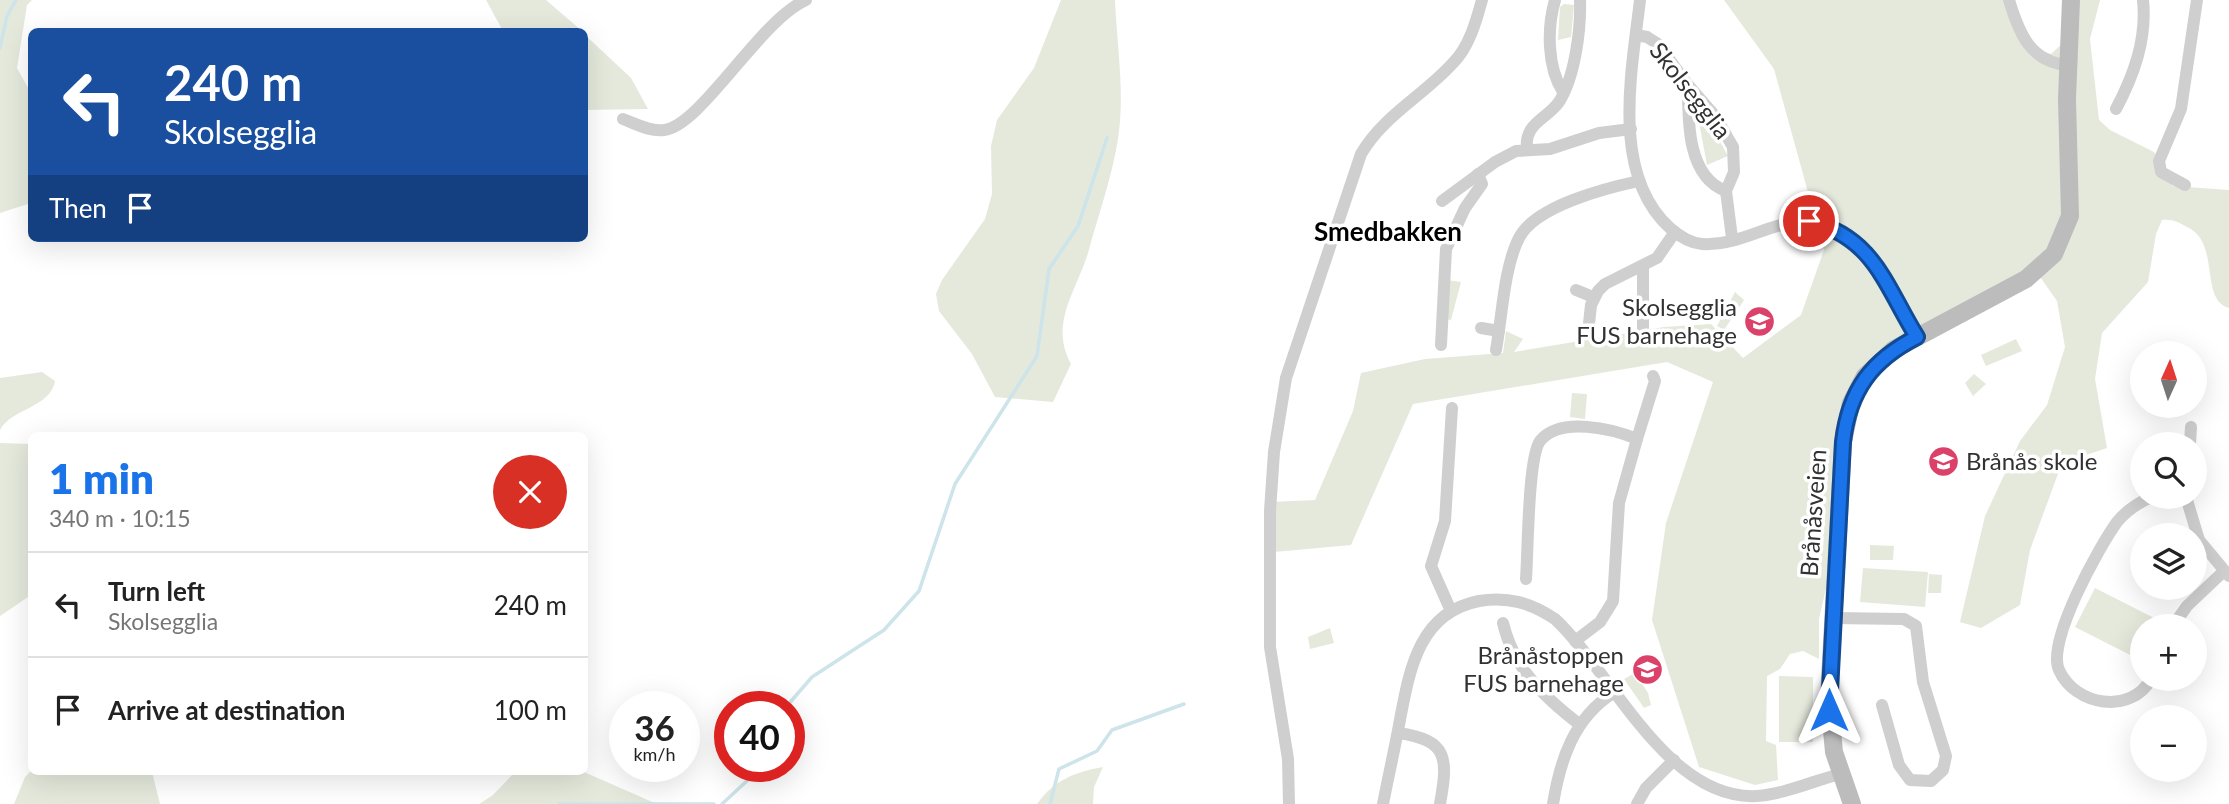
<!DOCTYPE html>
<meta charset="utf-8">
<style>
body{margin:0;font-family:Lato,sans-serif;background:#f6f6f6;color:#222;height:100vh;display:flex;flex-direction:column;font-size:26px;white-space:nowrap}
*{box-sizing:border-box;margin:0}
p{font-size:23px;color:#767676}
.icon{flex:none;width:38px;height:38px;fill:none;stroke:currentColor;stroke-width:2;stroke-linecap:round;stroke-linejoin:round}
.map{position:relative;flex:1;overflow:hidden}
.sheet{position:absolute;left:28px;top:432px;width:560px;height:343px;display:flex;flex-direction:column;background:#fff;border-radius:10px;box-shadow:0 7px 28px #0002}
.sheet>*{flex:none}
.hud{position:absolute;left:28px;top:28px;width:560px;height:214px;border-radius:10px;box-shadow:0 7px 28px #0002;background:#1a4fa0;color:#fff;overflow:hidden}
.needle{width:46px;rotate:3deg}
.buttons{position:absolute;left:2130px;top:341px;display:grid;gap:14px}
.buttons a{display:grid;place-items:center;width:77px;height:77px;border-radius:50%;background:#fff;box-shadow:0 7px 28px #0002;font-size:35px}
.speed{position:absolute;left:609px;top:691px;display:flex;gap:14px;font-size:35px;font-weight:700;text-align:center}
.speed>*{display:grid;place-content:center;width:91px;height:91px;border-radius:50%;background:#fff;box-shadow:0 7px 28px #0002;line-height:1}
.speed small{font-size:18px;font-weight:400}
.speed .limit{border:10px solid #d22;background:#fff;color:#111}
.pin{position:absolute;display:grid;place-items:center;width:60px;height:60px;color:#fff;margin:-30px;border:4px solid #fff;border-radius:50%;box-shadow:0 2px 7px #0007}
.me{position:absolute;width:77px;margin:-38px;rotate:0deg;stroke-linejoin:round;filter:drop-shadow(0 0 5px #0008)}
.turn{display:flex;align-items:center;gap:24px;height:147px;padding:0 21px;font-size:32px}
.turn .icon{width:91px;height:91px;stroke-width:2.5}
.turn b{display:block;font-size:49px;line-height:60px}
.then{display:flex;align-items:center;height:66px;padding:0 21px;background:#0003;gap:14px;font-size:26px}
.round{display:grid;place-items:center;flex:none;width:74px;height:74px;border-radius:37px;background:#f6f6f6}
.summary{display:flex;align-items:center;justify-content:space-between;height:119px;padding:0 21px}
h1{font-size:42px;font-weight:800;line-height:52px;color:#1a73e8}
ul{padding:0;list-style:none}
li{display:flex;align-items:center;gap:21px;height:105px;padding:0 21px;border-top:2px solid #e0e0e0}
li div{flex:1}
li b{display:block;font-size:26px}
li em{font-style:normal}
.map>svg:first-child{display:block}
.green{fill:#e4e9dc}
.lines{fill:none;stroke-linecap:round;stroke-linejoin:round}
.stream{stroke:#cce4ea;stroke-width:3.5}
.street{stroke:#cfcfcf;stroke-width:12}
.secondary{stroke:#bcbcbc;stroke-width:18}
.route-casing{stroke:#114b97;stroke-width:18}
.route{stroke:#1a73e8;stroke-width:12}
.labels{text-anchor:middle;stroke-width:7;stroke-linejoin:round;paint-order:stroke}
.street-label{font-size:24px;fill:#323232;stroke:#fff}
.poi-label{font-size:24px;fill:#323232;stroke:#fff;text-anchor:end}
.neighbourhood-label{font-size:26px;font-weight:bold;fill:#000;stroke:#fff}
</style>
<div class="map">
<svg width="2229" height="804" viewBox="0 0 2229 804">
<rect width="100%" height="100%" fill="#fff"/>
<!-- green -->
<g class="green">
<path d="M0 0H32L27 5 17 68 31 93V203L0 213Z"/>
<path d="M486 0H546L582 31H503Z"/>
<path d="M1061 0H1115C1117 46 1125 93 1118 139 1112 177 1098 216 1088 253 1076 292 1049 324 1071 364L1053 402 995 397 972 354 939 311 936 294 942 280 985 219 992 194 991 146 997 120 1034 68Z"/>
<path d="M1724 0H2011L2034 49 2051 54 2064 42 2070 0H2100L2090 39 2099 120 2110 130 2154 152 2173 186 2229 190V308C2199 300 2221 242 2187 227 2178 222 2173 219 2162 220L2156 234 2148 282 2102 333 2095 379 2107 448 2062 463 2030 550 2020 605 1981 628 1960 622 1985 516 2020 441 2047 405 2065 347 2057 301 2036 271 1857 379 1835 549 1819 619V659L1803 651 1790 654 1780 669 1767 676 1766 741 1776 745 1778 780 1755 785 1699 767 1652 620 1666 523 1713 382 1667 362 1413 404 1351 545 1274 552 1271 502 1315 500 1353 411 1361 373 1425 359 1503 353 1506 331 1523 339 1514 352 1664 327 1711 324 1743 358 1801 315 1824 250 1774 69Z"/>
<path d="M1564 4 1574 5 1571 37 1558 40 1560 7Z"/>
<path d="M584 34 631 78 648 109 585 110Z"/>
<path d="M1705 115 1728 156 1707 165 1698 117Z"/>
<path d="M1447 280 1461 282 1451 320 1446 319Z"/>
<path d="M1735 292 1744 300 1724 330 1717 326Z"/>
<path d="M2016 339 2022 351 1986 366 1981 355Z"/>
<path d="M42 372 55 381C50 408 12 408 0 430V378Z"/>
<path d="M1974 374 1986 384 1973 396 1965 383Z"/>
<path d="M1572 393 1587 394 1585 419 1570 417Z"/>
<path d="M0 443 32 444 31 588 28 597 0 616Z"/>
<path d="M1870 545 1894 546 1893 560H1870Z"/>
<path d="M1863 568 1928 572 1925 607 1860 602Z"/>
<path d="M1929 574 1942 575 1941 593H1928Z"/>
<path d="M2095 588 2164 623 2162 626H2142V661L2075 627Z"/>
<path d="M1330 628 1334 643 1310 649 1308 637Z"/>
<path d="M1635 673 1648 693 1651 705 1644 708 1624 679Z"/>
<path d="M1779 676 1813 677V742H1779Z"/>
<path d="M1103 767 1094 787 1093 804H1037C1054 780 1075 772 1103 767Z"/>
<path d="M31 771 152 772 160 804H14L25 777Z"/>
<path d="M515 772H584L657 804H479L493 795Z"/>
</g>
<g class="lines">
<!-- stream -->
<g class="stream">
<path d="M0 48 7 16 16 0"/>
<path d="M786 707 812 677 884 630 919 591 955 484 1037 356 1049 269 1078 226 1107 138"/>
<path d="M559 804H714"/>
<path d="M722 804 763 766"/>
<path d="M1050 804 1059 769 1097 751 1112 730 1184 704"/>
</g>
<!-- street -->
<g class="street">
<path d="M1555 0C1547 28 1547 67 1563 92"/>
<path d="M1640 0C1632 70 1610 174 1670 228 1679 236 1689 243 1702 244 1754 247 1791 200 1845 233 1879 255 1897 303 1917 337"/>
<path d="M2009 0C2019 33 2030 62 2068 65"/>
<path d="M1636 35 1647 37 1658 44 1688 85 1715 116 1733 147 1734 172 1726 191 1732 238"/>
<path d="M1688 85C1688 121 1687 177 1726 191"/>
<path d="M2116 109C2134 75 2147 39 2143 0"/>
<path d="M623 119C636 124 651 132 664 130 701 126 760 20 806 0"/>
<path d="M1527 149C1524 123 1546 120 1559 102 1575 77 1581 29 1580 0"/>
<path d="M2185 185 2161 172 2159 161 2181 109 2197 0"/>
<path d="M1442 201 1495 162 1516 151 1550 149 1599 133 1631 129"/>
<path d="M1576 290 1593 297"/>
<path d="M1481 328 1499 331"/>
<path d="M1643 330V266"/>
<path d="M1588 333 1591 305 1598 291 1605 284 1657 258 1675 232"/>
<path d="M1441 345 1446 249 1465 208 1482 184 1478 174"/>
<path d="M1496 350C1502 317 1504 267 1519 238 1535 206 1606 188 1639 181"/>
<path d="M1637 439 1655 381 1653 376"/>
<path d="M2190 444 2191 427"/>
<path d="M2186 497 2199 540 2229 576"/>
<path d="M1526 579C1528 553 1528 457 1540 441 1560 416 1613 429 1637 439L1619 503 1613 601 1600 622 1575 641"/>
<path d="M1451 611 1431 566 1445 521 1452 408"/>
<path d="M1832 618 1904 619 1916 626 1923 682 1946 756 1943 770 1931 781 1910 780 1899 765 1882 705"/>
<path d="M1503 623C1514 669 1544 697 1579 724"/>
<path d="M2173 626 2187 606 2224 571"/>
<path d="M2151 679C2131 715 2075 706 2059 670 2046 642 2099 547 2117 522 2126 511 2138 503 2151 497"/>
<path d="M1398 733C1449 740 1448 759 1440 804"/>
<path d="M1289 804 1288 759 1270 647V511L1274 452 1286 378 1361 154C1384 115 1423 96 1453 63 1469 47 1476 22 1482 0"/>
<path d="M1383 804C1388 778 1394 752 1399 725 1409 673 1417 613 1479 601 1508 596 1531 603 1555 619 1611 671 1667 801 1757 796 1785 794 1813 781 1840 774"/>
<path d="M1553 804C1560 760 1574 718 1613 693"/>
<path d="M1637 804 1646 788 1674 760"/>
</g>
<!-- secondary -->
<path class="secondary" d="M1852 804 1834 752 1829 698 1843 442 1851 403 1865 376 1893 350 2026 279 2054 254 2070 216 2067 99 2071 0"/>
</g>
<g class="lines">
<defs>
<path id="route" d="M1809 221C1874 237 1885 285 1917 337 1872 360 1849 390 1843 442L1829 710"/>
</defs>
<!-- route casing -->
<use href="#route" class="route-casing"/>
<!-- route -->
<use href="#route" class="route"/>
</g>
<!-- icons -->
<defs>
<symbol id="school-disc" viewBox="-11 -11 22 22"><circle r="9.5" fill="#dc4169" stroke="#fff"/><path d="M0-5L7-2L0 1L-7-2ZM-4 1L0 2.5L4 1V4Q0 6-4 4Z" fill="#fff"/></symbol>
</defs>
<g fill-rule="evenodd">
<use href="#school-disc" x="1742" y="304" width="35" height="35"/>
<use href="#school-disc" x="1926" y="444" width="35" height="35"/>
<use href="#school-disc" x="1630" y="652" width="35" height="35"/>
</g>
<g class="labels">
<!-- street labels -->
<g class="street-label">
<text transform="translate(1690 91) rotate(52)" y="8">Skolsegglia</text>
<text transform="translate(1814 513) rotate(-86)" y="8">Brånåsveien</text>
</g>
<!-- poi labels -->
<g class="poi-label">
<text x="1737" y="316">Skolsegglia<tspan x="1737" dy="28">FUS barnehage</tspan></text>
<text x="1966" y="470" text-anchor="start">Brånås skole</text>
<text x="1624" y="664">Brånåstoppen<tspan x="1624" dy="28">FUS barnehage</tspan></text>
</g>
<!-- neighbourhood labels -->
<g class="neighbourhood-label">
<text x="1388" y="241">Smedbakken</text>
</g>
</g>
</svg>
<div class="buttons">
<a><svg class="needle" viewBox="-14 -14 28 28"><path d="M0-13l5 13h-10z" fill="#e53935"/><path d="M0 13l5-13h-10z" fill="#767676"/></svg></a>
<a><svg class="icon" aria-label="search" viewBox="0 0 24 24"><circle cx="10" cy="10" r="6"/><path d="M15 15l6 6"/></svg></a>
<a><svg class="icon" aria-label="layers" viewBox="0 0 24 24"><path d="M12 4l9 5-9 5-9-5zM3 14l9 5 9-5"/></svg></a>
<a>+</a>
<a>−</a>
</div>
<div class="speed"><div>36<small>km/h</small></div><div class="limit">40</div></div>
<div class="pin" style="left:1809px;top:221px;background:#d93025"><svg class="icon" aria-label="arrive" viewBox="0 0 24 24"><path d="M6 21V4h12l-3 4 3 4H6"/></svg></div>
<svg class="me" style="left:1829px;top:710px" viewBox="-20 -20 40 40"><path d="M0-17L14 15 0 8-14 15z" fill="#1a73e8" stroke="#fff" stroke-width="4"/></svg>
<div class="hud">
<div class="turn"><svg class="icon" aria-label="left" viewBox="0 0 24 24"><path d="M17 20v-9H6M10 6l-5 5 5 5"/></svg><div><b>240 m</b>Skolsegglia</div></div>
<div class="then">Then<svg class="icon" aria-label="arrive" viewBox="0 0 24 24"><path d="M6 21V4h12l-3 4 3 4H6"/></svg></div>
</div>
<section class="sheet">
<div class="summary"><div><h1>1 min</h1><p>340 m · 10:15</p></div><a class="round" style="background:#d93025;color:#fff"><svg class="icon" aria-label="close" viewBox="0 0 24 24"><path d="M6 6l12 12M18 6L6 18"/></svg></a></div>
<ul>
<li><svg class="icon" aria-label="left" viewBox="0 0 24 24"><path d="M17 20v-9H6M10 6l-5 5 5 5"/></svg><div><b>Turn left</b><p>Skolsegglia</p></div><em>240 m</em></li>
<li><svg class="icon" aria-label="arrive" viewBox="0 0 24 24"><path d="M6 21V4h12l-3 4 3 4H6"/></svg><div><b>Arrive at destination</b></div><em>100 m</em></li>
</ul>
</section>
</div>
